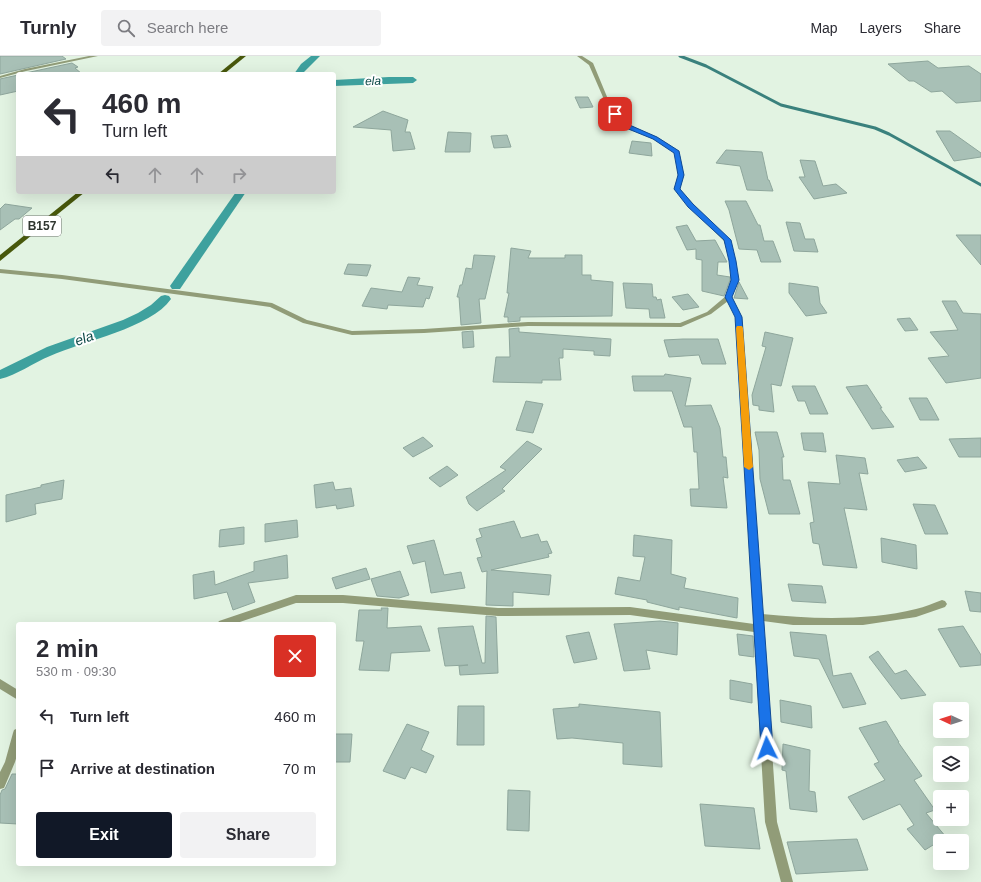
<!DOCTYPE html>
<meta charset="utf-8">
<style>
body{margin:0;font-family:Arial,sans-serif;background:#f2f2f3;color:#2b2b33;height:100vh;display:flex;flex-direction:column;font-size:15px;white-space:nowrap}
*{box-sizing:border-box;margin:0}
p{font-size:13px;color:#7c7c81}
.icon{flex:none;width:22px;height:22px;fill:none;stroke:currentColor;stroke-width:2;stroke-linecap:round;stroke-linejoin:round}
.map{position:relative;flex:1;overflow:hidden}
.side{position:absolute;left:16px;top:566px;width:320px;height:244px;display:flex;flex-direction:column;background:#fff;border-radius:4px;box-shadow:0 4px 16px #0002}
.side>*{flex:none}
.top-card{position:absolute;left:16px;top:16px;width:320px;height:122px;border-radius:4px;box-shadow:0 4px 16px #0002;background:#fff;color:#2b2b33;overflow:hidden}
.needle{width:26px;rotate:273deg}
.buttons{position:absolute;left:933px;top:646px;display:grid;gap:8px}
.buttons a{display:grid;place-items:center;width:36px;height:36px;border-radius:4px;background:#fff;box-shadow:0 4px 16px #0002;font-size:20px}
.pin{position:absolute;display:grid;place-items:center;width:34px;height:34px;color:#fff;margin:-17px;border-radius:8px;box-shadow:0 2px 6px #0006}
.me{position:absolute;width:44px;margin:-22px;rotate:357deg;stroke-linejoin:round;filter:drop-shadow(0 0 3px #0008)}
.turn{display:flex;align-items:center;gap:14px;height:84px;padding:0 20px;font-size:18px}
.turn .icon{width:52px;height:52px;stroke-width:2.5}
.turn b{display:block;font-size:28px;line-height:34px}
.lanes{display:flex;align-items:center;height:38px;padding:0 20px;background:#0003;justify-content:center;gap:20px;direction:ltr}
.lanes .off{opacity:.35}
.round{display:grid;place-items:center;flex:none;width:42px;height:42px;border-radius:4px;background:#f2f2f3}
.head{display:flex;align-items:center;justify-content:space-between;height:68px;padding:0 20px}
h1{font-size:24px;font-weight:800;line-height:30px}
.primary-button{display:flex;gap:8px;margin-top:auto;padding:8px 20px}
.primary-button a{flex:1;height:46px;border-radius:4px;background:#111827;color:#fff;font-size:16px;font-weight:800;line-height:46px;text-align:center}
.primary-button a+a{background:#f2f2f3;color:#2b2b33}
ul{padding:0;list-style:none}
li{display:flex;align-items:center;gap:12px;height:52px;padding:0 20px}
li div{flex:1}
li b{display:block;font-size:15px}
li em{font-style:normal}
header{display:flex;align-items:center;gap:24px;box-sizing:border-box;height:56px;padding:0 20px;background:#fff;border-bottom:1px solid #e1e1e2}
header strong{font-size:19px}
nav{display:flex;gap:22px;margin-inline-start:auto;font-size:14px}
.search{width:280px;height:36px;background:#f2f2f3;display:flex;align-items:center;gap:10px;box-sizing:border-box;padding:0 14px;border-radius:4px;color:#7c7c81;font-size:15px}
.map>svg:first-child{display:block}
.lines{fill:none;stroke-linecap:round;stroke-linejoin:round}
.stream{stroke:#3a817d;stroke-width:3}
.canal{fill:#3ea19e;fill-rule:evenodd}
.building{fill:#a8c0b6;stroke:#8ea69c}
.street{fill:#919c78;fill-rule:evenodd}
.primary{fill:#48580c;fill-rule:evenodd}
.route{fill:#1a73e8;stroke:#114b97}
.slow{fill:#f59e0b}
.labels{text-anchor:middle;stroke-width:4;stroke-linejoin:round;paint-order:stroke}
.far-water-label{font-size:12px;font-style:italic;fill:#0e4a48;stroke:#fff}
.shield{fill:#fff;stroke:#6d726d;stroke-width:1}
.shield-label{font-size:12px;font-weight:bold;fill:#2f362f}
.water-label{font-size:14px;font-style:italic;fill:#0e4a48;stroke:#fff}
</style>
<header>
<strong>Turnly</strong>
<div class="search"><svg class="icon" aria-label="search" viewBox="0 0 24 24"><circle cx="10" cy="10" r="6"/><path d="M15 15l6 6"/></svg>Search here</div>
<nav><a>Map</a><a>Layers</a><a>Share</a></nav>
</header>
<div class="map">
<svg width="981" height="826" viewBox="0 0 981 826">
<rect width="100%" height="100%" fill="#e2f3e2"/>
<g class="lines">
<!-- stream -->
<path class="stream" d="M680 0 706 10 781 49 875 72 889 78 981 129"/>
<!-- canal -->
<g class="canal">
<path d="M311 0H320L302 18H294L301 8Z"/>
<path d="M389 21H413L417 24 413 27 334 30V24Z"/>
<path d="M236 136H246L180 233H172L170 230Z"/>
<path d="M165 239 169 240 171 243C151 272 83 285 50 300 33 307 17 319 0 323V314L47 291 123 264 138 257 151 249 161 240Z"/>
</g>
</g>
<!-- building -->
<g class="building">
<path d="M0 0H62L66 3 0 18Z"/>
<path d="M928 5 938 12 969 10 981 18V45L956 47 942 35 931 36 914 25H909L888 8Z"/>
<path d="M72 7 78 11 75 12 82 18H21Z"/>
<path d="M18 19V35L0 39V23Z"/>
<path d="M575 41H588L593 51 580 52Z"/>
<path d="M383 55 408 64 405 76H410L415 93 393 95 391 74 353 71Z"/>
<path d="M936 75H950L981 97V101L954 105Z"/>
<path d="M448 76 471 77 470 96H445Z"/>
<path d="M507 79 511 91 494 92 491 80Z"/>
<path d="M632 85 651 87 652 100 629 97Z"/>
<path d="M726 94 762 96 768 124H769L773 135 747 134 740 110 716 107Z"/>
<path d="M800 104 815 105 823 130 836 128 847 137 814 143 799 121H805Z"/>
<path d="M725 145H746L758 169H760L764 185H773L781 206H761L757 194 739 193 729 154Z"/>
<path d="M5 148 32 152 19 163H15L0 174V153Z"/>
<path d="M786 166 800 167 805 183H814L818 196 794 195Z"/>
<path d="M687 169 696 185 715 184 727 206H718L717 219 730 221V224L724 240 702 235V204L696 203V193L687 194 676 171Z"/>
<path d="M956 179H981V209Z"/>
<path d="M511 192 531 195 528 202H565V199H582V219H591V224L613 226 612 260 520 261V265L508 266V261H504L509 237H507Z"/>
<path d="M474 199 495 200 485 243H479L481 267 461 269 459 241H457L460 229H462L466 212 472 213Z"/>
<path d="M348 208 371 209 367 220 344 218Z"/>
<path d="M408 221 420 222 417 229 433 231 429 243 426 242 423 251 388 249 387 253 362 250 371 232 402 236Z"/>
<path d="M739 226 748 243 734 242Z"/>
<path d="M623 227 652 228 653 241H656L657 244 661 243 665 262H650L649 253 626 252Z"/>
<path d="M789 227 818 231 820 247 827 257 806 260 789 237Z"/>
<path d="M688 238 699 251 683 254 672 241Z"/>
<path d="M942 245H956L963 257 981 258V322L946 327 928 302 949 300 930 276 958 274Z"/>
<path d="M910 262 918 274 905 275 897 263Z"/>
<path d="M519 272V276L611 283 610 300 594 299V295L563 293V302H559L561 324H542V327L493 326 496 301H510L509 273Z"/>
<path d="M473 275 474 291 463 292 462 276Z"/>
<path d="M765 276 793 282 781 330 771 328 774 356 759 354V350L753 349 752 339 766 291 762 290Z"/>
<path d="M683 283H718L726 308H702L699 299 669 301 664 284Z"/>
<path d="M665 318 691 322 685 350 711 349 720 372 723 401H726L728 422 723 421 727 452 691 450 690 433H699L697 396H694L692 371H684L672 335H634L632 320H664Z"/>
<path d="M867 329 882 352H880L894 371 872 373 846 331Z"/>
<path d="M792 330H815L828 358H810L805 345H798Z"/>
<path d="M909 342H927L939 364H920Z"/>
<path d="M526 345 543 348 533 377 516 374Z"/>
<path d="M755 376H777L784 401H782L783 424H790L800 458H769L760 423 759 394Z"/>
<path d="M801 377H823L826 396 804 394Z"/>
<path d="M423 381 433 390 413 401 403 392Z"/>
<path d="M981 382V401H959L949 383Z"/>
<path d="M527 385 542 393 502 433 505 435 477 455 469 448 466 441 506 414 500 411Z"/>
<path d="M836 399 865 402 868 418 859 417 867 454 844 452 857 512 823 509 819 488 813 487 810 467 814 466 808 426 840 428Z"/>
<path d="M918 401 927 412 905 416 897 404Z"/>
<path d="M447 410 458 419 440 431 429 422Z"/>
<path d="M64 424 62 443 35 448 36 458 6 466V439L41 431V429Z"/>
<path d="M333 426 335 434 351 432 354 450 337 453 336 449 316 452 314 429Z"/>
<path d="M913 448 935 449 948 478H925Z"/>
<path d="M297 464 298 481 265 486V468Z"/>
<path d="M514 465 521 482 538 478 541 486 547 485 552 497 548 498 549 501 491 514 551 519 549 539 513 536V550L486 549 487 515 482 516 477 502 482 501 476 483 482 481 479 473Z"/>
<path d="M244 471V488L219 491 220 474Z"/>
<path d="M634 479 672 484 671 518 686 522 684 532 738 542 737 562 679 551V554L647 546V544L615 538 618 521 640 525 645 501 633 500Z"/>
<path d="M881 482 916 489 917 513 882 506Z"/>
<path d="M434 484 444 519 461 516 465 532 431 537 425 505 413 508 407 490Z"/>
<path d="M287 499 288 522 248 527 255 546 233 554 227 536 194 543 193 519 214 515 215 529 254 515V506Z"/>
<path d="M366 512 370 523 336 533 332 522Z"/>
<path d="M400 515 409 539 399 542 377 540 371 523Z"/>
<path d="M788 528 822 530 826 547 792 545Z"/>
<path d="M965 535 981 537V556L970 555Z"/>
<path d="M381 552H388L387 572 421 570 430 595 391 597 389 615 359 614 364 585H356L359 554H382Z"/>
<path d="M486 560 496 561 498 617 460 619 459 610 468 609 445 610 438 572 473 570 482 607H485Z"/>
<path d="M660 565 678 567 677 599 646 594 650 613 624 615 614 568Z"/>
<path d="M963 570 981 599V609L960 611 938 573Z"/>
<path d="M589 576 597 603 574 607 566 580Z"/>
<path d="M790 576 826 579 833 620 851 617 866 648 843 652 819 603 794 600Z"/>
<path d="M737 578 753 580 754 601 739 599Z"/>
<path d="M878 595 895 618 906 614 926 639 901 643 869 601Z"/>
<path d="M730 624 752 628V647L730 643Z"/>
<path d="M780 644 811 650 812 672 781 666Z"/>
<path d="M579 648 660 656 662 711 623 708V687L572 682 557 683 553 653 579 651Z"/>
<path d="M458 650H484V689H457Z"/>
<path d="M886 665 899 686H898L922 720 914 724 935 754 926 757 946 781 925 794 907 773 914 769 900 748 863 764 848 741 885 724 874 708 879 706 859 672Z"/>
<path d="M407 668 429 676 421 694 434 700 426 717 411 711 405 723 383 715Z"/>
<path d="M334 678H352L350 706H334Z"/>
<path d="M783 688 810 694 809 735 815 736 817 756 790 753 786 715 782 714Z"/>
<path d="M12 718H18V768L0 767V739L2 734 5 733Z"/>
<path d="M508 734 530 735 529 775 507 774Z"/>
<path d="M700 748 754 752 760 793 705 790Z"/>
<path d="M857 783 868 814 796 818 787 786Z"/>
</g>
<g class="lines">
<!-- street -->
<g class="street">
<path d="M89 0H98L26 15 0 22V20L25 13Z"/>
<path d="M577 0H582L593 7 610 48 625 67 657 81 679 95 684 119 680 133 693 148 730 184 736 205 738 224 732 241 742 261 762 558C811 563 868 565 916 553 925 551 933 547 942 544L945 545 947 548 945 551 916 561 863 569H793L763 565 777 766 793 826H781L765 766 754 576 630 559 498 560 343 547H296L234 568H217L219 565 296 539H343L498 552 630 551 754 568 736 261 728 245 711 258 681 271 528 270 424 277 352 279 303 267 270 251 62 223 0 217V213L62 219 272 247 307 264 352 275 424 273 528 266 680 267 707 256 726 240 732 224 730 205 724 185 689 150 674 133 678 119 675 97 653 83 621 69 606 48 589 9Z"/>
<path d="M0 623 18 634V644L0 633Z"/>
<path d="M18 672V696L15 706 4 732 0 733V716L5 706 13 677 14 674Z"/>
</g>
<!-- primary -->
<g class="primary">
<path d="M240 0H246L224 18H218Z"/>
<path d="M78 136H85L0 205V199Z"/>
</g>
</g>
<!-- route -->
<path class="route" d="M613 57H617L625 67 657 81 679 95 684 119 680 133 693 148 731 184 736 205 739 224 732 241 742 261 773 692 771 696 767 698 762 696 761 692 735 261 725 241 731 224 729 205 724 184 688 151 674 133 678 119 674 97 653 83 621 70 613 58Z"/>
<!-- slow -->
<path class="slow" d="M737 270H742L743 272 753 411 749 414 744 411 736 272Z"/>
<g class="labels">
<!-- far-water labels -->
<g class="far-water-label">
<text transform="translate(373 25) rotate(-2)" y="4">ela</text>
</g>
<!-- shield labels -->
<rect class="shield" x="23" y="160" width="38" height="20" rx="3"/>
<g class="shield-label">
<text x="42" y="174">B157</text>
</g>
<!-- water labels -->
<g class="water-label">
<text transform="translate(84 282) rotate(-20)" y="5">ela</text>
</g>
</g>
</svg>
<div class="buttons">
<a><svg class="needle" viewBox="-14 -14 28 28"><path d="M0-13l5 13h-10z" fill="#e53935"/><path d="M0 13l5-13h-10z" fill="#7c7c81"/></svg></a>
<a><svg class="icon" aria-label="layers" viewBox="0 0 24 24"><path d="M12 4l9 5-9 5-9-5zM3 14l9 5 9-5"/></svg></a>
<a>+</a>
<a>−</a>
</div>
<div class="pin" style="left:615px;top:58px;background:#d93025"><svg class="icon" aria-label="arrive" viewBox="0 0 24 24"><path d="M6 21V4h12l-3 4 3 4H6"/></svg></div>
<svg class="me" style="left:767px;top:692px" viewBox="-20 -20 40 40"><path d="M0-17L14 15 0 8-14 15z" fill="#1a73e8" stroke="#fff" stroke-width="4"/></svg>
<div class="top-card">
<div class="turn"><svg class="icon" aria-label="left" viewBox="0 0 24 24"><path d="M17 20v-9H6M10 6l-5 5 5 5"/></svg><div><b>460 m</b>Turn left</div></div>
<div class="lanes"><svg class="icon" aria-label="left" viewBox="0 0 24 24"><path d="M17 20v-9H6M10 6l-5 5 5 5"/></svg><svg class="icon off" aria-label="ahead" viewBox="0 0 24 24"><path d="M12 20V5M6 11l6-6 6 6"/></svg><svg class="icon off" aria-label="ahead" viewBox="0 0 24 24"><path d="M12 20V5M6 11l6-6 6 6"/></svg><svg class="icon off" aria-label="right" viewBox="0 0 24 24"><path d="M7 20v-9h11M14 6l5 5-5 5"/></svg></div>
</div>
<section class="side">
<div class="head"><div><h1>2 min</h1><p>530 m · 09:30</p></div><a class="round" style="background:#d93025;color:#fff"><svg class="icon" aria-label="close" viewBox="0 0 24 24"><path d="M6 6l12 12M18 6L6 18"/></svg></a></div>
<ul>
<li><svg class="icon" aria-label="left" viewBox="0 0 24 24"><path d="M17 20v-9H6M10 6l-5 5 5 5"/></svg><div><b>Turn left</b></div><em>460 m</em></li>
<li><svg class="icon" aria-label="arrive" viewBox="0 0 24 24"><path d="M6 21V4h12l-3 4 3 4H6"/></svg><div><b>Arrive at destination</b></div><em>70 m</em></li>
</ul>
<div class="primary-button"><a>Exit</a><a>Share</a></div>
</section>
</div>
